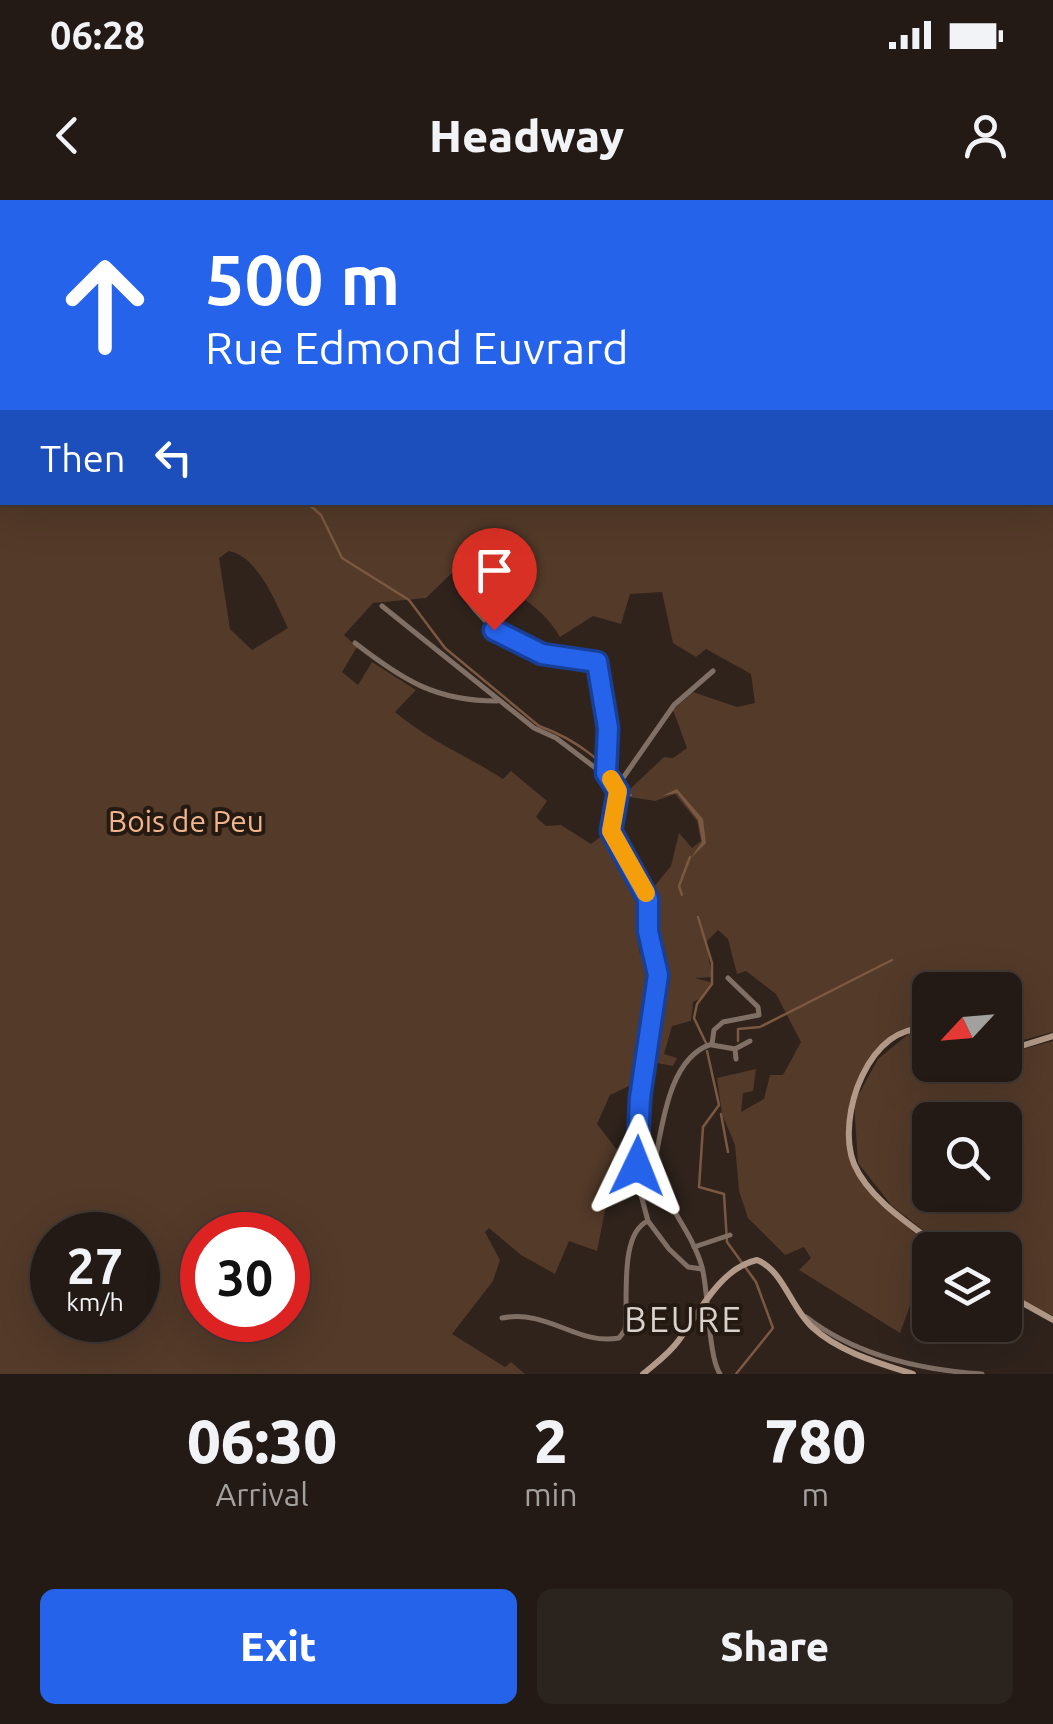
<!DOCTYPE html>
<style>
body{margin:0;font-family:Ubuntu,sans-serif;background:#2b231e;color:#f1f3f6;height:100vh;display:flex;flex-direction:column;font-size:38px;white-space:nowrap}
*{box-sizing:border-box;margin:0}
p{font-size:32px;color:#a3a1a0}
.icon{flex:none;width:55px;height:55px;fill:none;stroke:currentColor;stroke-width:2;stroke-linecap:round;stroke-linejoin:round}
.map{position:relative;height:1174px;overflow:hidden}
.sheet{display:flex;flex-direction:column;background:#231a15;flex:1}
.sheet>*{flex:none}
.guide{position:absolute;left:0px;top:0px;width:1055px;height:305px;box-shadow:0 10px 40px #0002,0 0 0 2px #403834;background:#2563eb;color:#fff;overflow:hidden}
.needle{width:65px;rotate:244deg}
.tools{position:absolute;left:912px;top:772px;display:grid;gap:20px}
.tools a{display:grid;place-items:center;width:110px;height:110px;border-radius:15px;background:#231a15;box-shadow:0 10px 40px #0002,0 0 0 2px #403834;font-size:50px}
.speed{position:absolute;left:30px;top:1012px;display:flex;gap:20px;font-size:50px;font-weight:700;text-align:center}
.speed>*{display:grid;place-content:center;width:130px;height:130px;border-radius:50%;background:#231a15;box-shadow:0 10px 40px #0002,0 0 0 2px #403834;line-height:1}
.speed small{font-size:25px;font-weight:400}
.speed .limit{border:15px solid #d22;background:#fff;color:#111}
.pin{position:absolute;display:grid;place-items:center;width:85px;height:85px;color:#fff;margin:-102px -42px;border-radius:50% 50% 50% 0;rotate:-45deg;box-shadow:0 0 10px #0007}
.pin .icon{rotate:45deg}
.me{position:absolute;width:110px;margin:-55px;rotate:2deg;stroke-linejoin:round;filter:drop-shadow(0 0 8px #0008)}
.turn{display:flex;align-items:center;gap:35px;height:210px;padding:0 40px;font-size:45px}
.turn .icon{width:130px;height:130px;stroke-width:2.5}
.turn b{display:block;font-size:70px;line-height:85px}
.then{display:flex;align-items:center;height:95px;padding:0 40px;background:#0003;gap:20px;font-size:38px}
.eta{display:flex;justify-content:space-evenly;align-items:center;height:170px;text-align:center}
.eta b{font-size:60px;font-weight:800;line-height:70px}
.cta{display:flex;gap:20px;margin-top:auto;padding:20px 40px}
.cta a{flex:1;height:115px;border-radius:15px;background:#2563eb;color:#fff;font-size:40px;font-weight:800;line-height:115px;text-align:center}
.cta a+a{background:#2b231e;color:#f1f3f6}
.status{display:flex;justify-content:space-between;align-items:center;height:70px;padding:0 50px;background:#231a15;direction:ltr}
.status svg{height:28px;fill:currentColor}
header{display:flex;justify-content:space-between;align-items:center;height:130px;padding:0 40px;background:#231a15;font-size:45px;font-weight:800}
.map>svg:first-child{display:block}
.green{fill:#533a29;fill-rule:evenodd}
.water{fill:#7b5841}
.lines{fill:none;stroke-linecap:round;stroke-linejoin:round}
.stream{stroke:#7b5841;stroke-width:2.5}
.street{stroke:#806f65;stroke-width:5}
.secondary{stroke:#b39988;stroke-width:6}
.route-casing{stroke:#184099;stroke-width:25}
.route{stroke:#2563eb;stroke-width:18}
.slow{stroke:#f59e0b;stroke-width:18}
.labels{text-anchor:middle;stroke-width:8;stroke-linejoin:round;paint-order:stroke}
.park-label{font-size:30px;fill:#f2b68e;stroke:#251a12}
.quarter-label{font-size:35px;letter-spacing:2.5px;fill:#d9d1cc;stroke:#251a12}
</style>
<div class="status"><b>06:28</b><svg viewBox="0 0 49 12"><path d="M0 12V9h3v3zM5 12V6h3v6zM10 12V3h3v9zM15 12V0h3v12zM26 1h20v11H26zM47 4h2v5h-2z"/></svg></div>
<header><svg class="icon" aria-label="back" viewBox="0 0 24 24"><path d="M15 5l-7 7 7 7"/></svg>Headway<svg class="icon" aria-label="person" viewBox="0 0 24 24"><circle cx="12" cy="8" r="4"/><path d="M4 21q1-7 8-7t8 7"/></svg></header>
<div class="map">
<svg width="1053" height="1174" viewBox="0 0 1053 1174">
<rect width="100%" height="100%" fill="#2f231c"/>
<!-- green -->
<g class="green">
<path d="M0 0 759 2H2V302H1052V2L929 0H1053V832L1005 845V790H930V826C869 817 833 917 852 965 866 1001 910 1028 939 1050H930V1078H920L900 1133 799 1070 811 1058 804 1047 785 1055 748 1018 739 991 735 945 722 914 717 878 756 869 753 891 743 893 741 912 764 899 770 875H783L801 842 776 794 746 771 737 774 728 739 718 730 706 742 712 777 695 778 713 783 704 797 693 802 691 821 672 826 664 854 677 858 673 866 657 863 649 889 629 886 610 895 597 924 617 950 597 1051 569 1041 555 1074 521 1055 489 1028 485 1032 500 1060 493 1081 452 1134 505 1167 511 1162 525 1174H0ZM229 351C259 357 276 404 288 428L252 450 230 429 219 358ZM454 371C497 383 537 397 560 437L593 416 621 424 630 394 662 392 673 443 696 457 706 449 751 474 755 503 737 507 693 492 673 510 687 548 673 558 664 557 629 590V597L655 601 675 594 697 621 701 641 692 648 679 633 671 666 652 689 649 719 654 750 640 754 636 728 645 718V697L609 630 591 644 561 625 546 626 536 617 547 601 511 571 503 579C466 555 429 541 395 512L416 490 372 462 358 485 342 472 357 447 344 435 373 403 426 398ZM52 1035H138V1120H52ZM202 1035H288V1120H202Z"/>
<path d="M911 832 930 833V865H1005V854L1053 841V1116L1005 1090V1050H949L892 1006 858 963 854 903 878 859ZM930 920H1005V995H930Z"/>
</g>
<!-- water -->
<path class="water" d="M677 589 703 619 706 643 690 659 702 642 698 620 677 593 662 596Z"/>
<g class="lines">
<!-- stream -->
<g class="stream">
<path d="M0 216 2 217"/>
<path d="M306 302 321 315 342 358 409 400 445 448 539 526C575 539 607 562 626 594L631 595"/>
<path d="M682 695 679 686 690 657"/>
<path d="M698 717 712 763V784L697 804 694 818 706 843"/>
<path d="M738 841V829L760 827 892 760"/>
<path d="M707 851 719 905 703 927 699 987 724 994 727 1042 756 1082 773 1128 736 1174"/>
<path d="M721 914 728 952"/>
</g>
<!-- street -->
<g class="street">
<path d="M401 0 412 2"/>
<path d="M910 2 911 0"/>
<path d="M466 398C487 428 520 453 558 457 572 459 586 454 597 462L608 528 606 573"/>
<path d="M382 406 534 528 556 538 614 582 617 591 611 631 648 699V731L658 775 635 948 641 995 648 1021 669 1049 688 1067 702 1069"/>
<path d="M355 443C403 480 435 501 497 501"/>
<path d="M616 588 674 505 713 471"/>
<path d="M712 845 735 849 750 841"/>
<path d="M735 849 736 859"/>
<path d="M642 994 648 990 653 964"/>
<path d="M694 1047 730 1035"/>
<path d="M806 1117C855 1155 921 1170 982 1174"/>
<path d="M502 1118C548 1109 578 1146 619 1138L625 1130C629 1103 618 1034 648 1021"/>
<path d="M720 1174C708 1156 709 1094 702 1067 692 1031 663 1002 654 967 662 928 668 857 712 844L714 830 723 822 759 815 758 807 728 778"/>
</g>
<!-- secondary -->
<g class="secondary">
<path d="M918 2 919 0"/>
<path d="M923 2 924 0"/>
<path d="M1052 138 1053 139"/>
<path d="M930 829C870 820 835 917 854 964 870 1001 914 1027 944 1050"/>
<path d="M1005 851 1053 836"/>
<path d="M1005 1093 1053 1120"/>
<path d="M643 1174C656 1163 669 1154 679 1140 699 1113 720 1068 757 1060 783 1070 791 1108 812 1127 839 1152 879 1163 913 1174"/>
</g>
</g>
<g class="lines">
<defs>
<path id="route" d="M494 430 542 454 597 462 608 528 606 573 618 591 611 631 648 699V731L658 775 640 898 637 966"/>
</defs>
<!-- route casing -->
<use href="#route" class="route-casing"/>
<!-- route -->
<use href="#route" class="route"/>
<!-- slow -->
<path class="slow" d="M611 579 618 591 611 631 646 693"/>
</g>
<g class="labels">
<!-- park labels -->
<g class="park-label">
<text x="186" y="632">Bois de Peu</text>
</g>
<!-- quarter labels -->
<g class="quarter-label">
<text x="684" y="1132">BEURE</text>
</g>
</g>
</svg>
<div class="tools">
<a><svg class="needle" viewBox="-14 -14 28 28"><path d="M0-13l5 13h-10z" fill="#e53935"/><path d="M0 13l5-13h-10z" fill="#a3a1a0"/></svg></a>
<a><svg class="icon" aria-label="search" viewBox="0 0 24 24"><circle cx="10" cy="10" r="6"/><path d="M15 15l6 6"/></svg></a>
<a><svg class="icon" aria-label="layers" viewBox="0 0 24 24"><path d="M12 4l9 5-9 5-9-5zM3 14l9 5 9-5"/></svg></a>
</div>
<div class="speed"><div>27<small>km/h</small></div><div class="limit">30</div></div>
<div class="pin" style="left:494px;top:430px;background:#d93025"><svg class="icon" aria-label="arrive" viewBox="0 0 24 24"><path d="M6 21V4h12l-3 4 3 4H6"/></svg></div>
<svg class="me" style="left:637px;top:966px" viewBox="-20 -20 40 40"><path d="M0-17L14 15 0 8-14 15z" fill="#2563eb" stroke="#fff" stroke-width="4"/></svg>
<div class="guide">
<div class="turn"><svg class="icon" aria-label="ahead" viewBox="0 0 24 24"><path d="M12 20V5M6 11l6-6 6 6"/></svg><div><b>500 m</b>Rue Edmond Euvrard</div></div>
<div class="then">Then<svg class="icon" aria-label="left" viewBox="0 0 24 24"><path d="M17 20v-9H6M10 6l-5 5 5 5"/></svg></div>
</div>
</div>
<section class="sheet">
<div class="eta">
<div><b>06:30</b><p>Arrival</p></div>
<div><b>2</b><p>min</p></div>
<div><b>780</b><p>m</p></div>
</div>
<div class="cta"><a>Exit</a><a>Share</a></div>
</section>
